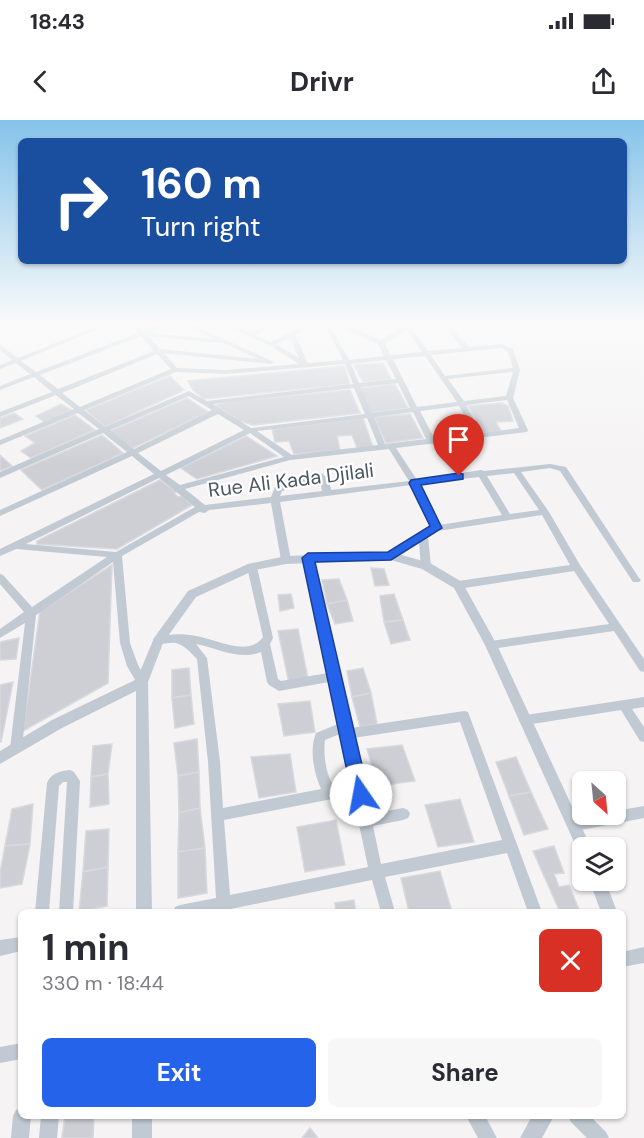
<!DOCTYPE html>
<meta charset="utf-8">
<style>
body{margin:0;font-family:"DM Sans",sans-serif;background:#f7f7f7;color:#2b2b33;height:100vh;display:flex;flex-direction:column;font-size:22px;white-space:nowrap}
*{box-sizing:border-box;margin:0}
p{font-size:20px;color:#7c7c81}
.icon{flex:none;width:33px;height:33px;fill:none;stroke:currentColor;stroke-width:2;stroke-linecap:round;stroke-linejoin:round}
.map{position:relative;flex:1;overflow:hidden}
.details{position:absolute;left:18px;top:789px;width:608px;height:210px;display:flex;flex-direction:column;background:#fff;border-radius:9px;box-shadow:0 2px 4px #0004}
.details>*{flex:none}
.hud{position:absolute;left:18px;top:18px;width:609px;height:126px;border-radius:9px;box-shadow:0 2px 4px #0004;background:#1a4fa0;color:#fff;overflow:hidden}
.needle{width:39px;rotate:153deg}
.controls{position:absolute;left:572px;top:651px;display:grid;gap:12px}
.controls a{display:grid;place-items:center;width:54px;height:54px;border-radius:9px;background:#fff;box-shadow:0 2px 4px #0004;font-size:30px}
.pin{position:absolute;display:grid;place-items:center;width:51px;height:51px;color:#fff;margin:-62px -26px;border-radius:50% 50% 50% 0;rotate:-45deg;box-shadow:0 0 6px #0007}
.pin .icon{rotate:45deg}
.me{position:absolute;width:66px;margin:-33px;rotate:348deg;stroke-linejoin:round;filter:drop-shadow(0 0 4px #0008)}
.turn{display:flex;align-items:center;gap:21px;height:126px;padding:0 24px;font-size:27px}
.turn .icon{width:78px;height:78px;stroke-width:2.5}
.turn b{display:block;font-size:42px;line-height:51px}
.round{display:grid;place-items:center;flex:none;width:63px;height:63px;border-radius:9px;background:#f7f7f7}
.head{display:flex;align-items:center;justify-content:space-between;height:102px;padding:0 24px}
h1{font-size:36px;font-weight:700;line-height:45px}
.primary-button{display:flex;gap:12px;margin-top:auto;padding:12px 24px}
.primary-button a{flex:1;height:69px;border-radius:9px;background:#2563eb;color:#fff;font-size:24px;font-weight:700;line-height:69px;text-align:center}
.primary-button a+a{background:#f7f7f7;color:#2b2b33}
.status{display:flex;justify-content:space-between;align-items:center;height:42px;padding:0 30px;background:#fff;direction:ltr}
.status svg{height:16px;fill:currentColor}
header{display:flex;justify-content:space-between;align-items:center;height:78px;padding:0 24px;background:#fff;font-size:27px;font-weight:700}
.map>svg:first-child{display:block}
.building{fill:#cdcfd5;stroke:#d7d9de;stroke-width:1.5}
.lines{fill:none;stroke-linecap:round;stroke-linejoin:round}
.minor{fill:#c1cad2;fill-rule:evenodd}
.tertiary{fill:#c1cad2;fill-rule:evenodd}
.secondary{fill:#c1cbd6;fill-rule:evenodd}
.route{fill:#2563eb;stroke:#184099;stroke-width:1.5}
.labels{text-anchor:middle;stroke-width:4.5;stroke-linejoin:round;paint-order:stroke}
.street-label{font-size:20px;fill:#4a5661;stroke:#fff}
</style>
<div class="status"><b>18:43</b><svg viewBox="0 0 49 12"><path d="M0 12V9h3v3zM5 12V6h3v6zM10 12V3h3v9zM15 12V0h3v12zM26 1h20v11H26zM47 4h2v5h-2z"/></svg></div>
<header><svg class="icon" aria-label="back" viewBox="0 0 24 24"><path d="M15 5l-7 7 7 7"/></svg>Drivr<svg class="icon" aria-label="share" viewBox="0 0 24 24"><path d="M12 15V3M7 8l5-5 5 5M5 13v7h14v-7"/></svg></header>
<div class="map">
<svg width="644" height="1018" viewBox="0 0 644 1018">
<rect width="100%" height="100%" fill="#f5f3f3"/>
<!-- building -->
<g class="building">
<path d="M383 243 391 259 363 262 354 245Z"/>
<path d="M344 246 350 264 204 279 193 270 188 261Z"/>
<path d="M170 256 184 270 105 307 86 290Z"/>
<path d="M395 264 408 288 371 293 360 268Z"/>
<path d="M350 270 360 293 253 305 240 301 216 285 231 281Z"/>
<path d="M187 278 208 292 133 328 110 311Z"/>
<path d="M502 283 508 286 513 301 496 302 501 311 484 313 468 286Z"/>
<path d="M61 284 71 290 45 302 36 296Z"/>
<path d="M14 293 23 299 0 308V298Z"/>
<path d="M410 294 423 318 386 323 374 297Z"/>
<path d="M75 295 95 310 31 338 21 331 35 323 25 316Z"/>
<path d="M363 298 373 327 357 328 352 315 337 316 340 330 294 334 289 321 275 322 272 309Z"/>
<path d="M102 315 123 333 42 370 21 350Z"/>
<path d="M246 316 277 336 197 359 181 348Z"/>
<path d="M0 335 12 346 0 351Z"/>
<path d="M160 360 176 372 174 373 178 377 182 376 192 385 117 429 37 424V421Z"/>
<path d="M112 445 108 563 23 611 40 491Z"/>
<path d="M371 448 384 449 389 465 375 466Z"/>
<path d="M339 459 347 480 327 484 322 460Z"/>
<path d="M291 474 294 488 280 491 278 475Z"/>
<path d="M394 474 403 500 384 502 380 476Z"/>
<path d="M347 480 353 501 335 504 327 484Z"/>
<path d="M403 500 410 520 391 524 384 502Z"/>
<path d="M298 509 308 559 289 563 278 511Z"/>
<path d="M19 518 16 539 0 540V522Z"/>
<path d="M189 548 191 575 172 578V550Z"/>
<path d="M363 548 371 573 352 577 347 551Z"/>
<path d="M13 562 1 622H0V565Z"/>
<path d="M371 573 377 604 360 607 352 577Z"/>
<path d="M191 575 194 604 175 608 172 578Z"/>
<path d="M310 581 315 612 284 616 278 584Z"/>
<path d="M197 619 199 652 178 656 174 623Z"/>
<path d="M112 624 108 654 91 657 93 626Z"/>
<path d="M402 625 415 661 378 666 367 629Z"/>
<path d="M290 634 296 672 259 678 251 637Z"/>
<path d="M516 637 531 672 509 676 496 642Z"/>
<path d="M199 652 200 688 179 693 178 656Z"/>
<path d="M108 654 109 684 90 687 91 657Z"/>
<path d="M531 672 548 709 524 715 509 676Z"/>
<path d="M460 679 474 722 438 727 425 685Z"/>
<path d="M33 684 30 724 5 726 12 689Z"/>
<path d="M200 688 205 728 178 732 179 693Z"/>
<path d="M336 700 345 745 305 752 297 707Z"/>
<path d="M109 709 108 747 83 752 86 711Z"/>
<path d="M30 724 22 764 0 768V753L5 726Z"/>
<path d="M554 726 564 753 554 754 559 767 569 765 580 792H560L533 731Z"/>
<path d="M205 728 207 773 178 778V732Z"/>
<path d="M108 747 107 786 79 792 83 752Z"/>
<path d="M440 751 452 792H409L401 758Z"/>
<path d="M354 780 356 792H336L335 783Z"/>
<path d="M65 996H94L93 1018H62Z"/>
<path d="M310 1008 318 1018H302Z"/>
</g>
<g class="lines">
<!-- minor -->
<g class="minor">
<path d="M106 203H113L21 241 36 252 138 213 130 203H136L143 211 164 203H172L171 204 150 213 214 219 182 203H189L274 242 271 244 164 233 177 248 226 250 299 244 269 225 220 203H227L250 212 273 203H280L255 215 271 222 310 203H318L332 209 349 240 384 236 378 224 340 206 339 205 342 203 381 220 403 207 394 203 407 204 414 203 415 204 411 207 428 231 462 228 442 203H448L469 227 502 224 513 229 520 250 513 278 528 310 527 312 396 328 417 360 481 350 484 351 550 344 566 347 639 458 641 460 639 462H633L560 351 550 348 521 352 549 392 580 445 644 539V552L640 551 614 511 491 529 487 528 486 525 487 522 491 521 609 504 574 451 458 469 455 468 453 465 455 462 458 461 570 445 542 395 438 411 428 417 431 446 426 449 421 446 419 423 394 438H388L386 436 431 407 412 365 280 382 291 440 286 443 281 440 271 383 209 390 205 393 199 392 122 436 130 523 138 545 148 562 146 565 142 567 138 565 127 546 120 523 113 442 36 495 22 628 20 632 16 633 12 632 10 628 25 503 0 518V509L24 492 0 464V454L3 455 32 487 107 437 16 429 0 436V429L154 354 132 336 0 396V390L127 332 103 313 0 358V352L99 309 78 293 0 325V320L74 289 56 275 0 297V292L52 272 34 257 0 270V266L30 254 16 243 0 249V245L12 240 0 230V225L18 238ZM314 206 328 211 343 240 308 243 295 215ZM407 210 422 232 391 235 385 224ZM141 216 154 231 58 269 40 255ZM148 216 218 223 221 222 258 239 160 229ZM290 218 299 238 276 224ZM501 228 508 231 513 248 445 256 431 235ZM157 234 171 249 80 287 62 273ZM425 236 457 282 417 287 393 239ZM386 240 396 259 359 263 351 244ZM345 244 353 264 207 281 189 271 105 307 84 290 176 252 226 254ZM513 252 506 276 464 281 448 259ZM398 263 410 288 372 293 361 267ZM354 268 365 294 251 308 213 284ZM189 276 212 290 134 329 110 310ZM507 280 519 308 482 313 466 285ZM459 286 475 314 434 318 420 291ZM413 292 426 319 385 324 374 297ZM218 294 244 310 161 351 138 333ZM367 298 378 325 292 335 257 311ZM250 313 284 337 180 365 166 355ZM389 329 409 361 331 370 329 359 321 353 275 367 271 377 205 385 185 369 290 340ZM514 353 539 390 510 394 487 356ZM479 357 502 395 439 405 420 364ZM159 358 195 387 116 432 26 424ZM320 359 322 371 280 376 282 371Z"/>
<path d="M308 435 313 438 351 608 464 591 468 592 542 792H528L507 733 385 757 395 792H381L372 760 216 792H173L175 787 180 785 216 778 208 642 197 539C191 533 184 525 176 523 169 522 161 525 154 524L153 521 154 518C168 514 182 513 196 516 216 519 248 538 263 517L247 447 252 444 257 447 273 518 270 524 278 559 281 561 328 553 303 438ZM196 524C217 528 240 541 261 532L267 562 269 565 279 571 329 562 338 604 316 613C309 630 314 653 321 669L223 688 220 642 207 538ZM460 602 502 720 381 744 373 706 403 700 408 698 410 694 408 690 403 688 370 694 366 677 367 675 365 670 353 618ZM340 614 352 669 336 668C326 659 323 634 325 620ZM332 679 342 681H354L368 747 230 775 224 700Z"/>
<path d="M644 577V587L632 589 644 607V622L640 621 621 590 526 605 522 604 520 600 522 596 526 595Z"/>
<path d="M70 650 74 652 80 661 73 792H59L67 662H63L59 666 49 792H35L47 663C51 653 60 651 70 650Z"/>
<path d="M644 686V698L576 711 571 710 569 705 571 700C585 695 600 694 615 694V691Z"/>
<path d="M21 817V831L0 836V820Z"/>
<path d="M644 827V843L622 847V832Z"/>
<path d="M21 923V939L0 943V927Z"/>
<path d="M21 988V996H31L29 1018H11L13 996 16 990Z"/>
<path d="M41 996H59L57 1018H39Z"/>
<path d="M466 996H485L497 1018H478Z"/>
<path d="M568 996H590L606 1012 609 1018H587L571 1002Z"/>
</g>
<!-- tertiary -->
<g class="tertiary">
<path d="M391 432 430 443 462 462 497 525 589 723 592 728H582V735L579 733 485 525 454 468 422 449 391 440 286 444 255 450 196 477 163 523 148 562 152 792H136V571L62 608 0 644V631L52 600 137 559 154 518 188 471 248 444 286 436Z"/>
<path d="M589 760H605L617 792H601Z"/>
<rect x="132" y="996" width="20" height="22"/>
<path d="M532 996H554L542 1018H520Z"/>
</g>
<!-- secondary -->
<path class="secondary" d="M582 203H633L605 209Z"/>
</g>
<!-- sky -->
<linearGradient id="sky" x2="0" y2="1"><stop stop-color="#85c3ea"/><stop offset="0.59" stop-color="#fafafa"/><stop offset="1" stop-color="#fafafa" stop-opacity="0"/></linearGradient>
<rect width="644" height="345" fill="url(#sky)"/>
<!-- route -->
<path class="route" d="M459 353 463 354V359L421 365 442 408 391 440 315 442 369 675 367 681 361 683 355 681 352 675 302 438 308 433 388 432 430 406 409 363 411 360Z"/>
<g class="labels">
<!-- street labels -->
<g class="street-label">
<text transform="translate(291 360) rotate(-7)" y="7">Rue Ali Kada Djilali</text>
</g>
</g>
</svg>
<div class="controls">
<a><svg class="needle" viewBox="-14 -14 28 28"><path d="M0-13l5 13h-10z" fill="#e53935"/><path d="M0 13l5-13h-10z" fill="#7c7c81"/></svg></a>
<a><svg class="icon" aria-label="layers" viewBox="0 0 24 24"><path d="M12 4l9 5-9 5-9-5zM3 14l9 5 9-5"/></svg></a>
</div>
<div class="pin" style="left:459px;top:356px;background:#d93025"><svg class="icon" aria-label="arrive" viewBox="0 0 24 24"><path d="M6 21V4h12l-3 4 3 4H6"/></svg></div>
<svg class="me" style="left:361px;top:675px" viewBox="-20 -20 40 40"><circle r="19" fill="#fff"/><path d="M0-13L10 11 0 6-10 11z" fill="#2563eb"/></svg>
<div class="hud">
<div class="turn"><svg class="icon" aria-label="right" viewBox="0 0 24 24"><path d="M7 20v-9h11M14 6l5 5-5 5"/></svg><div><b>160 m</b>Turn right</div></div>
</div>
<section class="details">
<div class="head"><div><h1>1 min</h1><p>330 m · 18:44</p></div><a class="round" style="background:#d93025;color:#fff"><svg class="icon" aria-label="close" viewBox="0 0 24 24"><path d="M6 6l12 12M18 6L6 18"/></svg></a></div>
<div class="primary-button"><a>Exit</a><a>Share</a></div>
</section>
</div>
